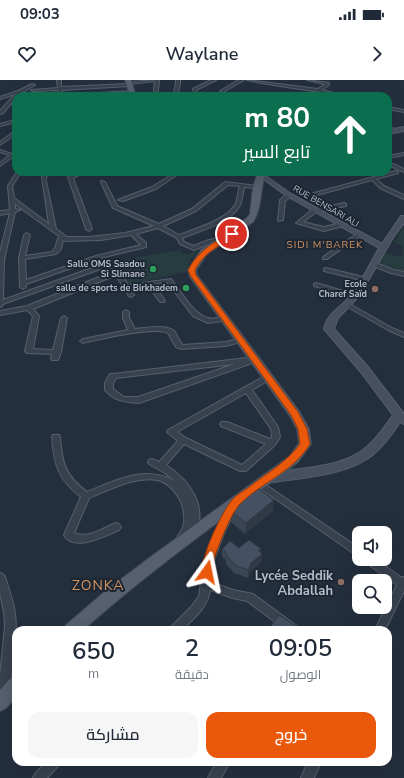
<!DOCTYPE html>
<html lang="ar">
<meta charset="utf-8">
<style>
body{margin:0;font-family:"Nunito Sans",Cairo,sans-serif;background:#f6f6f7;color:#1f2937;direction:rtl;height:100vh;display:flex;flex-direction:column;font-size:15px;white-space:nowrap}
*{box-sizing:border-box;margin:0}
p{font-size:13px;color:#747a83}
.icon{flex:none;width:22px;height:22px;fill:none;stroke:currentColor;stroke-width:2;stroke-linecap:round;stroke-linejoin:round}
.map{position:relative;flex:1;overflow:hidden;direction:ltr}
.sheet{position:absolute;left:12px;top:546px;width:380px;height:140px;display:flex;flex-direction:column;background:#fff;border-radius:12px;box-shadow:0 4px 16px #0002;direction:rtl}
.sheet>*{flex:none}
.top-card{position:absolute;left:12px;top:12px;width:380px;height:84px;border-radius:12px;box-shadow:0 4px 16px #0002;direction:rtl;background:#0b6e4f;color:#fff;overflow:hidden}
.fabs{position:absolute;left:352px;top:446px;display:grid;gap:8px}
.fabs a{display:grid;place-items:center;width:40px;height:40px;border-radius:8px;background:#fff;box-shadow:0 4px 16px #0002;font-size:20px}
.pin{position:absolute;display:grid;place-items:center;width:34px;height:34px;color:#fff;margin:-17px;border:2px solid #fff;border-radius:50%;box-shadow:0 1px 4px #0007}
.me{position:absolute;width:44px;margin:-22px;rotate:12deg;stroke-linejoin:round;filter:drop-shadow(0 0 3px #0008)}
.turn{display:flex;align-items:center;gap:14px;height:84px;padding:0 16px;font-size:18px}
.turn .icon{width:52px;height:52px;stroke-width:2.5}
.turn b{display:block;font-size:28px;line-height:34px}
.eta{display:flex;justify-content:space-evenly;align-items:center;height:68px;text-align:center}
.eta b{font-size:24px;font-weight:600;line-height:28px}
.cta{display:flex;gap:8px;margin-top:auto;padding:8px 16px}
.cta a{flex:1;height:46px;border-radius:12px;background:#ea580c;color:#fff;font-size:16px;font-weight:600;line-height:46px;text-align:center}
.cta a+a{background:#f6f6f7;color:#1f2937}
.status{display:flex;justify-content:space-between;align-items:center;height:28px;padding:0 20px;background:#fff;direction:ltr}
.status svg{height:11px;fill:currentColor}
header{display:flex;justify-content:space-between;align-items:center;height:52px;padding:0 16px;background:#fff;font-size:18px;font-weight:600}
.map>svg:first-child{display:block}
.green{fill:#263c3f}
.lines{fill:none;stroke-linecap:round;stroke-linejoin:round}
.street-casing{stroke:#565f6c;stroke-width:2}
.secondary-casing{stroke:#565f6c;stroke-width:2}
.primary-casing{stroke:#414a57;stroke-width:2}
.street{fill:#38414e;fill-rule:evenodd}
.secondary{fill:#465061;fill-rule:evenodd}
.primary{fill:#56606e;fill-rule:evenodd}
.wall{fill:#3b4654}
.shaded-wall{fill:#303945}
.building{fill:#455162;stroke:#303945}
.route{fill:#ea580c;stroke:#983908}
.leisure-dot{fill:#2e9e5b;stroke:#1d2633;stroke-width:1.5}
.education-dot{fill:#8d6e63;stroke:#1d2633;stroke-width:1.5}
.labels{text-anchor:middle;stroke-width:4;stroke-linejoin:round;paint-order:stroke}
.far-street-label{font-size:9px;fill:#b4bcc9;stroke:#1d2633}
.far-poi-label{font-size:9px;font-weight:bold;fill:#b4bcc9;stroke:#1d2633;text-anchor:end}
.far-neighbourhood-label{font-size:10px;letter-spacing:1px;fill:#d59563;stroke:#1d2633}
.near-poi-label{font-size:13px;font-weight:bold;fill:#b4bcc9;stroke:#1d2633;text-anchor:end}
.near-neighbourhood-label{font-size:14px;letter-spacing:1px;fill:#d59563;stroke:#1d2633}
</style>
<div class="status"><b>09:03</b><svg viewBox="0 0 49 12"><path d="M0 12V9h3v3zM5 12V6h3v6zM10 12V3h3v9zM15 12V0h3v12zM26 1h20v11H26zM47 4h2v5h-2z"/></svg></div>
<header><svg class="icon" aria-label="forward" viewBox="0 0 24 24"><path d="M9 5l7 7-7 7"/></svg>Waylane<svg class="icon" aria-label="heart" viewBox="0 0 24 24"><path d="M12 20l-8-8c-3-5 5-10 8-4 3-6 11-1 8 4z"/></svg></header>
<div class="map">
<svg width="404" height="698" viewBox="0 0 404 698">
<rect width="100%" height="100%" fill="#242f3e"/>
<!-- green -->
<g class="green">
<path d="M404 147V192L395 191 396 188 379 184 385 173 401 177 403 166 394 163Z"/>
<path d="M180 170 183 174H189L195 171 198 172C191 178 187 183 187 192L129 204C123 200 115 189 115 181Z"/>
</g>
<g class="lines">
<defs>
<g id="street">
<path d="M57 0H61V7L128 4 127 3 129 2 159 0 158 11 156 12 154 11 155 1 129 4 131 5 129 6 62 10V13L60 14 58 13V10L33 11 31 10 58 8Z"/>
<path d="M176 0H180V4L177 16H173L176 4Z"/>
<path d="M211 0H216L196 10 198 14 223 13 224 15 195 16 193 9Z"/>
<path d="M239 0H244L223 12 220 11Z"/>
<path d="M247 0 318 9 325 4 307 0 329 3V5L322 10 345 16 261 3Z"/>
<path d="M32 4 35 5 16 16V18L3 33 0 34V31L15 14 0 19V17L18 11Z"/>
<path d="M132 11 133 13 63 16 65 15Z"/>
<path d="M388 27 404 30V32L388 29Z"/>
<path d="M16 40V42L0 46V44Z"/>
<path d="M388 46 396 50 397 51 394 52 388 49Z"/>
<path d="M15 51H16V54L0 65V62Z"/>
<path d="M0 70 15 75 0 86V83L10 75 0 72Z"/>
<path d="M404 73V75L388 78V76Z"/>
<path d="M393 84 404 89V92L391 86V85Z"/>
<path d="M396 91 398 92V93L376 99 384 106 404 115V119L380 108 372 100 306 118 303 116Z"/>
<path d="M17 92H21L12 106 14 118 49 144 42 97 47 92H52L46 97V101L56 149 67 157H89L125 153 154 146 113 128 101 102V101L105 102 117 126 159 144 192 129 225 102 259 106V108H257L244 107C243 113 242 120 240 125 231 143 199 151 182 158L184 162 194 166C203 162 216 155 226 161L225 162 211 163 194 170 180 164 177 158 158 148 136 154 146 163V167L100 178 26 204V207L23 209 20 207 19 178 24 155 27 153 30 155 25 176 52 172 55 168 59 156 15 124V129L20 130 15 132 4 180 3 220 103 184H115L128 205 171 199C180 211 193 234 208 238 215 240 223 235 229 239L228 240 208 243 193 236 167 202 154 204 165 221 164 222H160L148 205 130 208 134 215 131 217 129 216 116 195 33 229 39 236 33 269 53 270 61 238 64 236 67 238 61 272 58 280H52L51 278 52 274 27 273 25 271 33 236 27 230 0 235V231L27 226 114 191 111 187H106L3 224 2 226 0 227V172L10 133 0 135V131L10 130 8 106ZM228 105 240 106C238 112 238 119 235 125 226 140 195 149 179 155L163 146 196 131ZM131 155 141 165 96 176 26 200 25 179 56 174 61 169 63 160 66 161 101 160Z"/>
<path d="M79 92H85L73 98 92 149 89 151 86 149 68 97Z"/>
<path d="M176 92H181L156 109 123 121 118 120 152 107Z"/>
<path d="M268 92H277L261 96 259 95Z"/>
<path d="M287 114 292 115 285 121 283 140 278 141 280 120Z"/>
<path d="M344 123 346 124V126L316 132 303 142 324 147 341 143 344 145 343 146 324 151 296 143 313 129H317Z"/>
<path d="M357 154 362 155 327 179H323V177Z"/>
<path d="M373 182 394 190 404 192V196L391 193 371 185 370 184Z"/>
<path d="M326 188 367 198 368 199 365 201 324 191V189Z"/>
<path d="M316 203 357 215 358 216 355 218 314 206V204Z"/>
<path d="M348 223 392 248 404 253V257L388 250 346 226 345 225Z"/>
<path d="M126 230 129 232V238L135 249C144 248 166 244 174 251 178 255 178 261 183 265L226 262 242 258 245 260 244 261 226 266 181 269 176 267 168 253C153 246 101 259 83 263L80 261 83 259 128 250 123 238V232Z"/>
<path d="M255 277 259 279 258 281 139 323C126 322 114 321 105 310V303L110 294H113ZM235 284 138 317H124L113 309V303L116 298Z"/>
<path d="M265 296H271L272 298 252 310 278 347 280 357 275 365 246 391H240L184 364 166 385C191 401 209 428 194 458L191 459 187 457 183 464 180 465 177 464 175 461C177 456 181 452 183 447 186 439 183 422 177 415 173 409 168 404 161 401 139 394 109 410 89 418L74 453C88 459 103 448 116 443L119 444 121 447 119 450C106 455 74 473 64 455L81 417C58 399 54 385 52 357L53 355H59L60 357C62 383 65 396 87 412 116 400 145 385 175 401L165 393 149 384 148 382 149 380 152 379 159 382 178 361 167 352 168 350ZM246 313 271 349 272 357 270 359 227 342H221L220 344 221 346 266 364 242 385 186 358 177 352Z"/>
<path d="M260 401 359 468V477L257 406 256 404 257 402Z"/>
<path d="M234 421 237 422 238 424 224 453 214 480 211 502 233 510 253 514 298 547 299 550H286L247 521 233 518 210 510C208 527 194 538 182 550H170L171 547 192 526 199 516 204 480 214 453 231 422Z"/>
<path d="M363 479H375L402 498 404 497V511L385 550H375L397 505 365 482Z"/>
<path d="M0 493 3 494 5 497C9 509 13 521 15 533 18 560 12 588 9 615L7 619 3 621 0 619V596L5 546 4 532 0 513Z"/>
<path d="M46 682H60L58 686 47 698H33L35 694Z"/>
<path d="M217 682H230L221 698H208Z"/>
<path d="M308 682H321L314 698H301Z"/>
</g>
<g id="secondary">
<path d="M404 47V51L388 54V50Z"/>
<path d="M259 94H263L291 114 382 164 401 136H404V143L394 156 359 216 338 238 334 249 368 287 404 334V344L400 342C391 356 381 370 367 379 341 396 299 398 268 403L264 402 262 399 264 396C275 392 288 391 300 389 350 382 364 378 393 335L360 291 324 249C327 233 342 227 351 215 362 201 370 184 379 168L287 116 259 96Z"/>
</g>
<g id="primary">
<path d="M125 0H131L136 16H130Z"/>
<path d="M255 92H263L265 95C260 110 262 128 253 142L207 174 196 190 197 195 299 331 309 349 311 364 298 382C226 437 151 489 83 550H64L66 545 108 509 156 473 290 376 299 363 297 349 290 336 190 197 188 190 201 170 247 138 250 134 253 107 257 95Z"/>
<path d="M16 597V617L6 628 0 631V610L10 599Z"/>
</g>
</defs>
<!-- street casing -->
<use href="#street" class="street-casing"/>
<!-- secondary casing -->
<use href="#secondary" class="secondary-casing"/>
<!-- primary casing -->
<use href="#primary" class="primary-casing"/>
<!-- street -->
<use href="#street" class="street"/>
<!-- secondary -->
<use href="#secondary" class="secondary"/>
<!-- primary -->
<use href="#primary" class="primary"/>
</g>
<!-- wall -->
<g class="wall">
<path d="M231 431H273L245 454 231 442Z"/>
<path d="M239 468 261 469 260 472 262 474 261 482 250 492 248 498 234 493 226 484V480L222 477V469Z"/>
</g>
<!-- shaded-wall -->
<g class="shaded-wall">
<path d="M274 420 273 431 245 454 246 443Z"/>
<path d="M261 469 260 475 262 474 261 482 250 492 248 498V490L251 483 258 470Z"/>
</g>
<!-- building -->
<g class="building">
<path d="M255 406 274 420 246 443 231 431 238 419Z"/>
<path d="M249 460 261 469 258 470 262 474 251 483 248 490 235 485 227 476 226 472 222 469 230 461 239 468Z"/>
<path d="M279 535 302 550H268Z"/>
</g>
<!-- route -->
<path class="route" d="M230 152 235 154C220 168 206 169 195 190L196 195 298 332 307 349 310 364C293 392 262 402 240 424 231 433 217 468 214 480 213 486 214 491 211 495L207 497 203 495C197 483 223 430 232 420 236 415 244 411 249 407 267 393 287 382 300 364L298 349 291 335 190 195 188 190C198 171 212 164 230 152Z"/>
<!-- markers -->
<g class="leisure-dot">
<circle cx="153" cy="189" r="4"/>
<circle cx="186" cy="208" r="4"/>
</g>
<g class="education-dot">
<circle cx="375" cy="209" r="4"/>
<circle cx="341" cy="502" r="4"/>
</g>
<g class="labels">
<!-- far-street labels -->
<g class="far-street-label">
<text transform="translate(326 126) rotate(30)" y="3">RUE BENSARI ALI</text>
</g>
<!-- far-poi labels -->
<g class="far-poi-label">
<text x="145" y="187">Salle OMS Saadou<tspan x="145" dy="10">Si Slimane</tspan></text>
<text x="367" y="207">Ecole<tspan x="367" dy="10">Charef Saïd</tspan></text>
<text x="178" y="211">salle de sports de Birkhadem</text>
</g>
<!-- far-neighbourhood labels -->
<g class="far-neighbourhood-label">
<text x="325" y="168">SIDI M'BAREK</text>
</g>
<!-- near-poi labels -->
<g class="near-poi-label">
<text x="333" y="500">Lycée Seddik<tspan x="333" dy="15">Abdallah</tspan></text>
</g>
<!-- near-neighbourhood labels -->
<g class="near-neighbourhood-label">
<text x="98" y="510">ZONKA</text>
</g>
</g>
</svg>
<div class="fabs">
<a><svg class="icon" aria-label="sound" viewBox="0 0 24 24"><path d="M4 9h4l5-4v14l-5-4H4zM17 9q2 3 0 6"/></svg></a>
<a><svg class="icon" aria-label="search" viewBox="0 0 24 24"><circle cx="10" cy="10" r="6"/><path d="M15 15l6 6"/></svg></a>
</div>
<div class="pin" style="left:232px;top:154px;background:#d93025"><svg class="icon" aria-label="arrive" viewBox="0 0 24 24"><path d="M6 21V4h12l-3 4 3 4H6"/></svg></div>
<svg class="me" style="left:207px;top:492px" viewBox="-20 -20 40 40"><path d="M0-17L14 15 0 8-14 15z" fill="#ea580c" stroke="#fff" stroke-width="4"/></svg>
<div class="top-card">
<div class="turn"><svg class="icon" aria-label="ahead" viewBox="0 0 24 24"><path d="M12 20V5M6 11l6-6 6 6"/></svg><div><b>80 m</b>تابع السير</div></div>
</div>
<section class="sheet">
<div class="eta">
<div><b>09:05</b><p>الوصول</p></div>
<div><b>2</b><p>دقيقة</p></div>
<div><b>650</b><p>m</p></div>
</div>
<div class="cta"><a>خروج</a><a>مشاركة</a></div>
</section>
</div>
